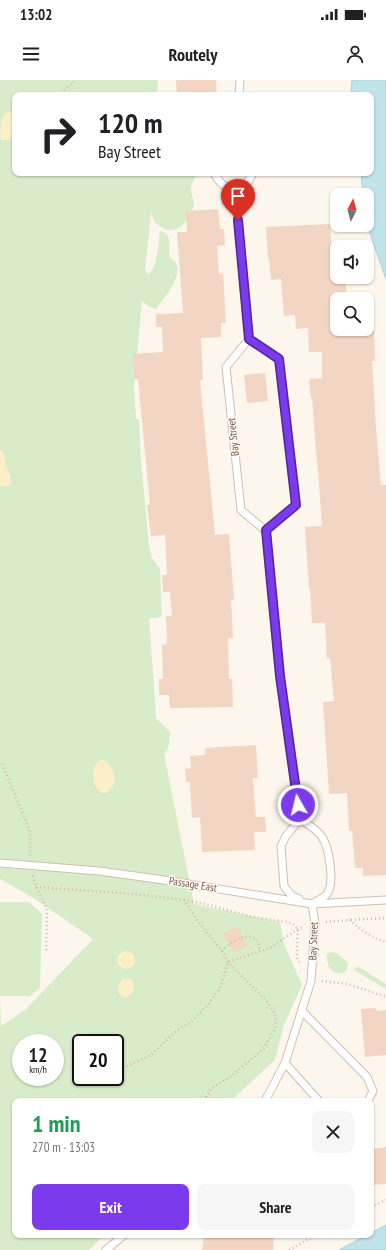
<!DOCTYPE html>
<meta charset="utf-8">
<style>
body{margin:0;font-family:"PT Sans Narrow",sans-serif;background:#f6f6f6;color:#202124;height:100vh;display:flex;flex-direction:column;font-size:15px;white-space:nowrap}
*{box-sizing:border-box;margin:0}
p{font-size:13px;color:#757577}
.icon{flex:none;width:22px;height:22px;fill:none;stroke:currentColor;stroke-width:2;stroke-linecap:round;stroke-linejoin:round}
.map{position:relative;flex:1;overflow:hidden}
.details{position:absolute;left:12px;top:1018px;width:362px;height:140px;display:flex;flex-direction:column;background:#fff;border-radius:8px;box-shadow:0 1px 3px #0004}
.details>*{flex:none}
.top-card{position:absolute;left:12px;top:12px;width:362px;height:84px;border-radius:8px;box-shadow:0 1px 3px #0004;background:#fff;color:#202124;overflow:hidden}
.needle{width:26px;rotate:6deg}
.controls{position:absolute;left:330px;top:108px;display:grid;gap:8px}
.controls a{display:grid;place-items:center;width:44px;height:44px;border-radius:8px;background:#fff;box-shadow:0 1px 3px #0004;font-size:20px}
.speed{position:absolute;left:12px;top:954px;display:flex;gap:8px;font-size:20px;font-weight:700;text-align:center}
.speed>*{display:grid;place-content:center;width:52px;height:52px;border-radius:50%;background:#fff;box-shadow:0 1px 3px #0004;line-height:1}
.speed small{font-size:10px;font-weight:400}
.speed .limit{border:2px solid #111;border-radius:6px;background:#fff;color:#111}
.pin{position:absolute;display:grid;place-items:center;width:34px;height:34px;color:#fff;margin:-41px -17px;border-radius:50% 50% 50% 0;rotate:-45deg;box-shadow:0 0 4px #0007}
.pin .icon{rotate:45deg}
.me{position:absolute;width:44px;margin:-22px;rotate:352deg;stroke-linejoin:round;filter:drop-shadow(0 0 3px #0008)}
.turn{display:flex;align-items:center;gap:14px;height:84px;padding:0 20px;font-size:18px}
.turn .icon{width:52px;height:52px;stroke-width:2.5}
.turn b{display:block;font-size:28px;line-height:34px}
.round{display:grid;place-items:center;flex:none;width:42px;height:42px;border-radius:8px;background:#f6f6f6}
.headline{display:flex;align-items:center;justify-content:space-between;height:68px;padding:0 20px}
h1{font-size:24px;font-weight:700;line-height:30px;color:#1e9e55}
.action{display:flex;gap:8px;margin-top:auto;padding:8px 20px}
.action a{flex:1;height:46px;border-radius:8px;background:#7c3aed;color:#fff;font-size:16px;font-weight:700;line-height:46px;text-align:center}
.action a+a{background:#f6f6f6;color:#202124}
.status{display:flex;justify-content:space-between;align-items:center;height:28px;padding:0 20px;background:#fff;direction:ltr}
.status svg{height:11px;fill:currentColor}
header{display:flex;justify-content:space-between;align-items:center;height:52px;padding:0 20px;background:#fff;font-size:18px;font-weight:700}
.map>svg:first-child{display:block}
.green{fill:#d8ecc9;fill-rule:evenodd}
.sand{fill:#fcefc7}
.water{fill:#bfe3e8;stroke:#a5d3da}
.building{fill:#f3d5c3}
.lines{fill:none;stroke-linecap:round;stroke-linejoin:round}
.service-casing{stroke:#d1beb0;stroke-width:9}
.path{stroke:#d9b8a5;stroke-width:2.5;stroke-dasharray:1 3;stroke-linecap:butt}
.service{stroke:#fff;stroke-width:7}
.route-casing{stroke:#51269a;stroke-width:10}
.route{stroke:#7c3aed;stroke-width:7}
.labels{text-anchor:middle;stroke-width:3;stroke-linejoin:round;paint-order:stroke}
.street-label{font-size:11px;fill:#7a5c4d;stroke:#fffaf3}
</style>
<div class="status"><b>13:02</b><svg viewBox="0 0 49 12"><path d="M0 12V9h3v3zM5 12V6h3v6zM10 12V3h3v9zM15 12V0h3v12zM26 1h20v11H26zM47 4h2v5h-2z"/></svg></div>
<header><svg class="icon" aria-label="menu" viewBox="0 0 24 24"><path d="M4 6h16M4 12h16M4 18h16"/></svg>Routely<svg class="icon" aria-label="person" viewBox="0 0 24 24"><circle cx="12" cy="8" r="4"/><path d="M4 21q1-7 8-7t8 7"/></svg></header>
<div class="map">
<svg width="386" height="1170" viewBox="0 0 386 1170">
<rect width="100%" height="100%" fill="#fdf6ec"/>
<!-- green -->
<g class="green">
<path d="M0 0H158L157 15H15V93H197C195 99 191 103 191 110 191 116 196 121 193 128 188 145 171 160 155 142 153 140 152 134 151 132L145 190 148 194C157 190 159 161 160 151 173 153 169 166 169 176 172 179 176 182 177 186 181 198 163 220 156 229L148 226 142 221 134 307 136 338 139 340 141 380 149 466 152 478 160 489 162 536 155 538H149L156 634V638L170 652C169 660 170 669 164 674L194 824 280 842 284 864 302 905 284 945 275 980 238 1014 231 1021H15V1155H104L89 1170H0V822H29L42 834 40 908 30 916H0L1 946 25 930 93 859 32 817 0 799ZM21 963H55V997H21ZM81 963H115V997H81Z"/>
<path d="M331 872 337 873 348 883 347 890 343 893C331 895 326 885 327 874Z"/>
<path d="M357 886 386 904V909L354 890Z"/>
</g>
<!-- sand -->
<g class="sand">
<path d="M7 32H12L15 34V53L9 60H1C0 52 0 36 7 32Z"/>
<path d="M0 370C6 374 4 379 6 385 8 393 13 396 10 405L5 407 0 406Z"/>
<path d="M102 679C109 682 114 692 115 699 114 707 107 718 98 710 91 703 91 683 102 679Z"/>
<circle cx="126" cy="880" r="9"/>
<path d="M128 898 133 901 134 910 127 918 123 917 119 914V904L122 900Z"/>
</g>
<!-- water -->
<g class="water">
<path d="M352 0H386V199L367 145V115H363L361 93H371V15H351Z"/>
<path d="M386 1145V1170H339L367 1155H371V1153Z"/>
</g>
<!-- building -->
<g class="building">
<path d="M176 0H216L217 15H177Z"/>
<path d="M218 129 220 149H224L225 165 217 166 219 194 223 193 226 243H221V257L201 258 203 300H200L215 455 229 454 234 520H231L233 558H228L229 599H232L233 627 170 628 169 615H159V599H163L162 565 167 564 166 536H172L170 512H163L162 495H167L165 455 151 456 147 425H150L138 299H134L133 274 163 272 162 247H156V234L183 233 177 152H187L186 131Z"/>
<path d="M330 144 332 179 337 178V197H345L347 219H337V250L374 249 375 281H372L376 348 381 405H386V795L363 796V788H355L352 751H349L347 713 329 714 323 622 334 621 330 578 327 579 325 543H312L310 509H309L305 447 322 446 318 390 316 372 312 318 311 319 309 299 322 298V272H309L308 248 296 249 295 235 284 236 281 199 271 200 269 178 268 179 266 147Z"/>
<path d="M265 293 268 321 247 323 244 295Z"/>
<path d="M256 665 258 698H253L256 737H265L266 752H254L255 770 202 772 200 737 192 738 190 702H186L185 689 191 688 190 676 205 675V668Z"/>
<path d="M237 847 247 866 233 872 223 853Z"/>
<path d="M375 928 377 931 386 930V975L365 977 361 929Z"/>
<path d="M386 1067V1104L371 1105V1069Z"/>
<path d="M204 1155 235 1157V1155H274L273 1170H202Z"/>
</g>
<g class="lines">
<defs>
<g id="service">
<path d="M239 15 240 0"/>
<path d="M214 93C219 102 224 108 235 111"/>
<path d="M252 93V95L245 106 235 111 249 259 226 287 241 430 266 451 280 596 300 739C307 744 317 749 322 757 329 767 335 803 327 814 324 818 316 821 312 824L315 843 311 901 285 983 265 1021"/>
<path d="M249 259 279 279 296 425 266 451"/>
<path d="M0 783 99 791 157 799 312 824 386 820"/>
<path d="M299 819 292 816 284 806 281 766 286 756 300 739"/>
<path d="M302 931 367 997 373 1011 368 1021"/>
<path d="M285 983 319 1021"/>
<path d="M106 1170 124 1155"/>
</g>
</defs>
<!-- service casing -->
<use href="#service" class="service-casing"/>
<!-- path -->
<g class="path">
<path d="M64 10 76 0"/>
<path d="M2 684 30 751V776"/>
<path d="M33 796 36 807 47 829 46 872"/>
<path d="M36 807 134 814 184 820 200 844 222 871 228 882 264 918 271 927 276 937 275 949 263 969 230 997 211 1009 204 1021"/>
<path d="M184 820 205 824 253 837 288 842 293 844 298 849 297 866V880L301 884"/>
<path d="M351 840 386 838"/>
<path d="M326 842 350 840C361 850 372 858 386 862"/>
<path d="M222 871C232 860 258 845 260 871"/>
<path d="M322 901 348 904 386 917"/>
<path d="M123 988 151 975 175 952 192 941 208 925 221 906 228 882 270 868 298 849 304 847"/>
<path d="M371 1127 386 1120"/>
<path d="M289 1170 316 1155"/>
</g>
<!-- service -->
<use href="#service" class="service"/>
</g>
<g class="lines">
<defs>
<path id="route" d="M238 140 249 259 279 279 296 425 266 450 280 596 298 725"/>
</defs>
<!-- route casing -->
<use href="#route" class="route-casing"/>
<!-- route -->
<use href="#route" class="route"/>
</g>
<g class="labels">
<!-- street labels -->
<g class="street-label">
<text transform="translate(233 357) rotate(-96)" y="4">Bay Street</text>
<text transform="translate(193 804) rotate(9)" y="4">Passage East</text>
<text transform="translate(313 861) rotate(-88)" y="4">Bay Street</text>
</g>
</g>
</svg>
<div class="controls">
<a><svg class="needle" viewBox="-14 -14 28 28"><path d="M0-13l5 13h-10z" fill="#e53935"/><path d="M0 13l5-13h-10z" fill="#757577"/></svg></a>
<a><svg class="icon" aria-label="sound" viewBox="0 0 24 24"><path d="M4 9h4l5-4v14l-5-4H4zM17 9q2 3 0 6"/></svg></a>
<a><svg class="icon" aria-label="search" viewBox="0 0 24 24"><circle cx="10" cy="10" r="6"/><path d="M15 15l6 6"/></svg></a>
</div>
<div class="speed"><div>12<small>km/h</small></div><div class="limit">20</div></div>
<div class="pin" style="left:238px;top:140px;background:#d93025"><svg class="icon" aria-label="arrive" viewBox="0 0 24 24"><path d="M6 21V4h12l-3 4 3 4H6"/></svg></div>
<svg class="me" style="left:298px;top:725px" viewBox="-20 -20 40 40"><circle r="17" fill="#7c3aed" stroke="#fff" stroke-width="3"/><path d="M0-11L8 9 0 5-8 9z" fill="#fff"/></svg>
<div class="top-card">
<div class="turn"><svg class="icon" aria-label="right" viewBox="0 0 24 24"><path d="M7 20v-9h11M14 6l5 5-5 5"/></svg><div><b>120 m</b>Bay Street</div></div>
</div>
<section class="details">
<div class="headline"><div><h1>1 min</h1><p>270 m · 13:03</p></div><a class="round"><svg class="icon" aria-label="close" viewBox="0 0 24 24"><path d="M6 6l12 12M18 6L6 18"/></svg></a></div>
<div class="action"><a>Exit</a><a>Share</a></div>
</section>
</div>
